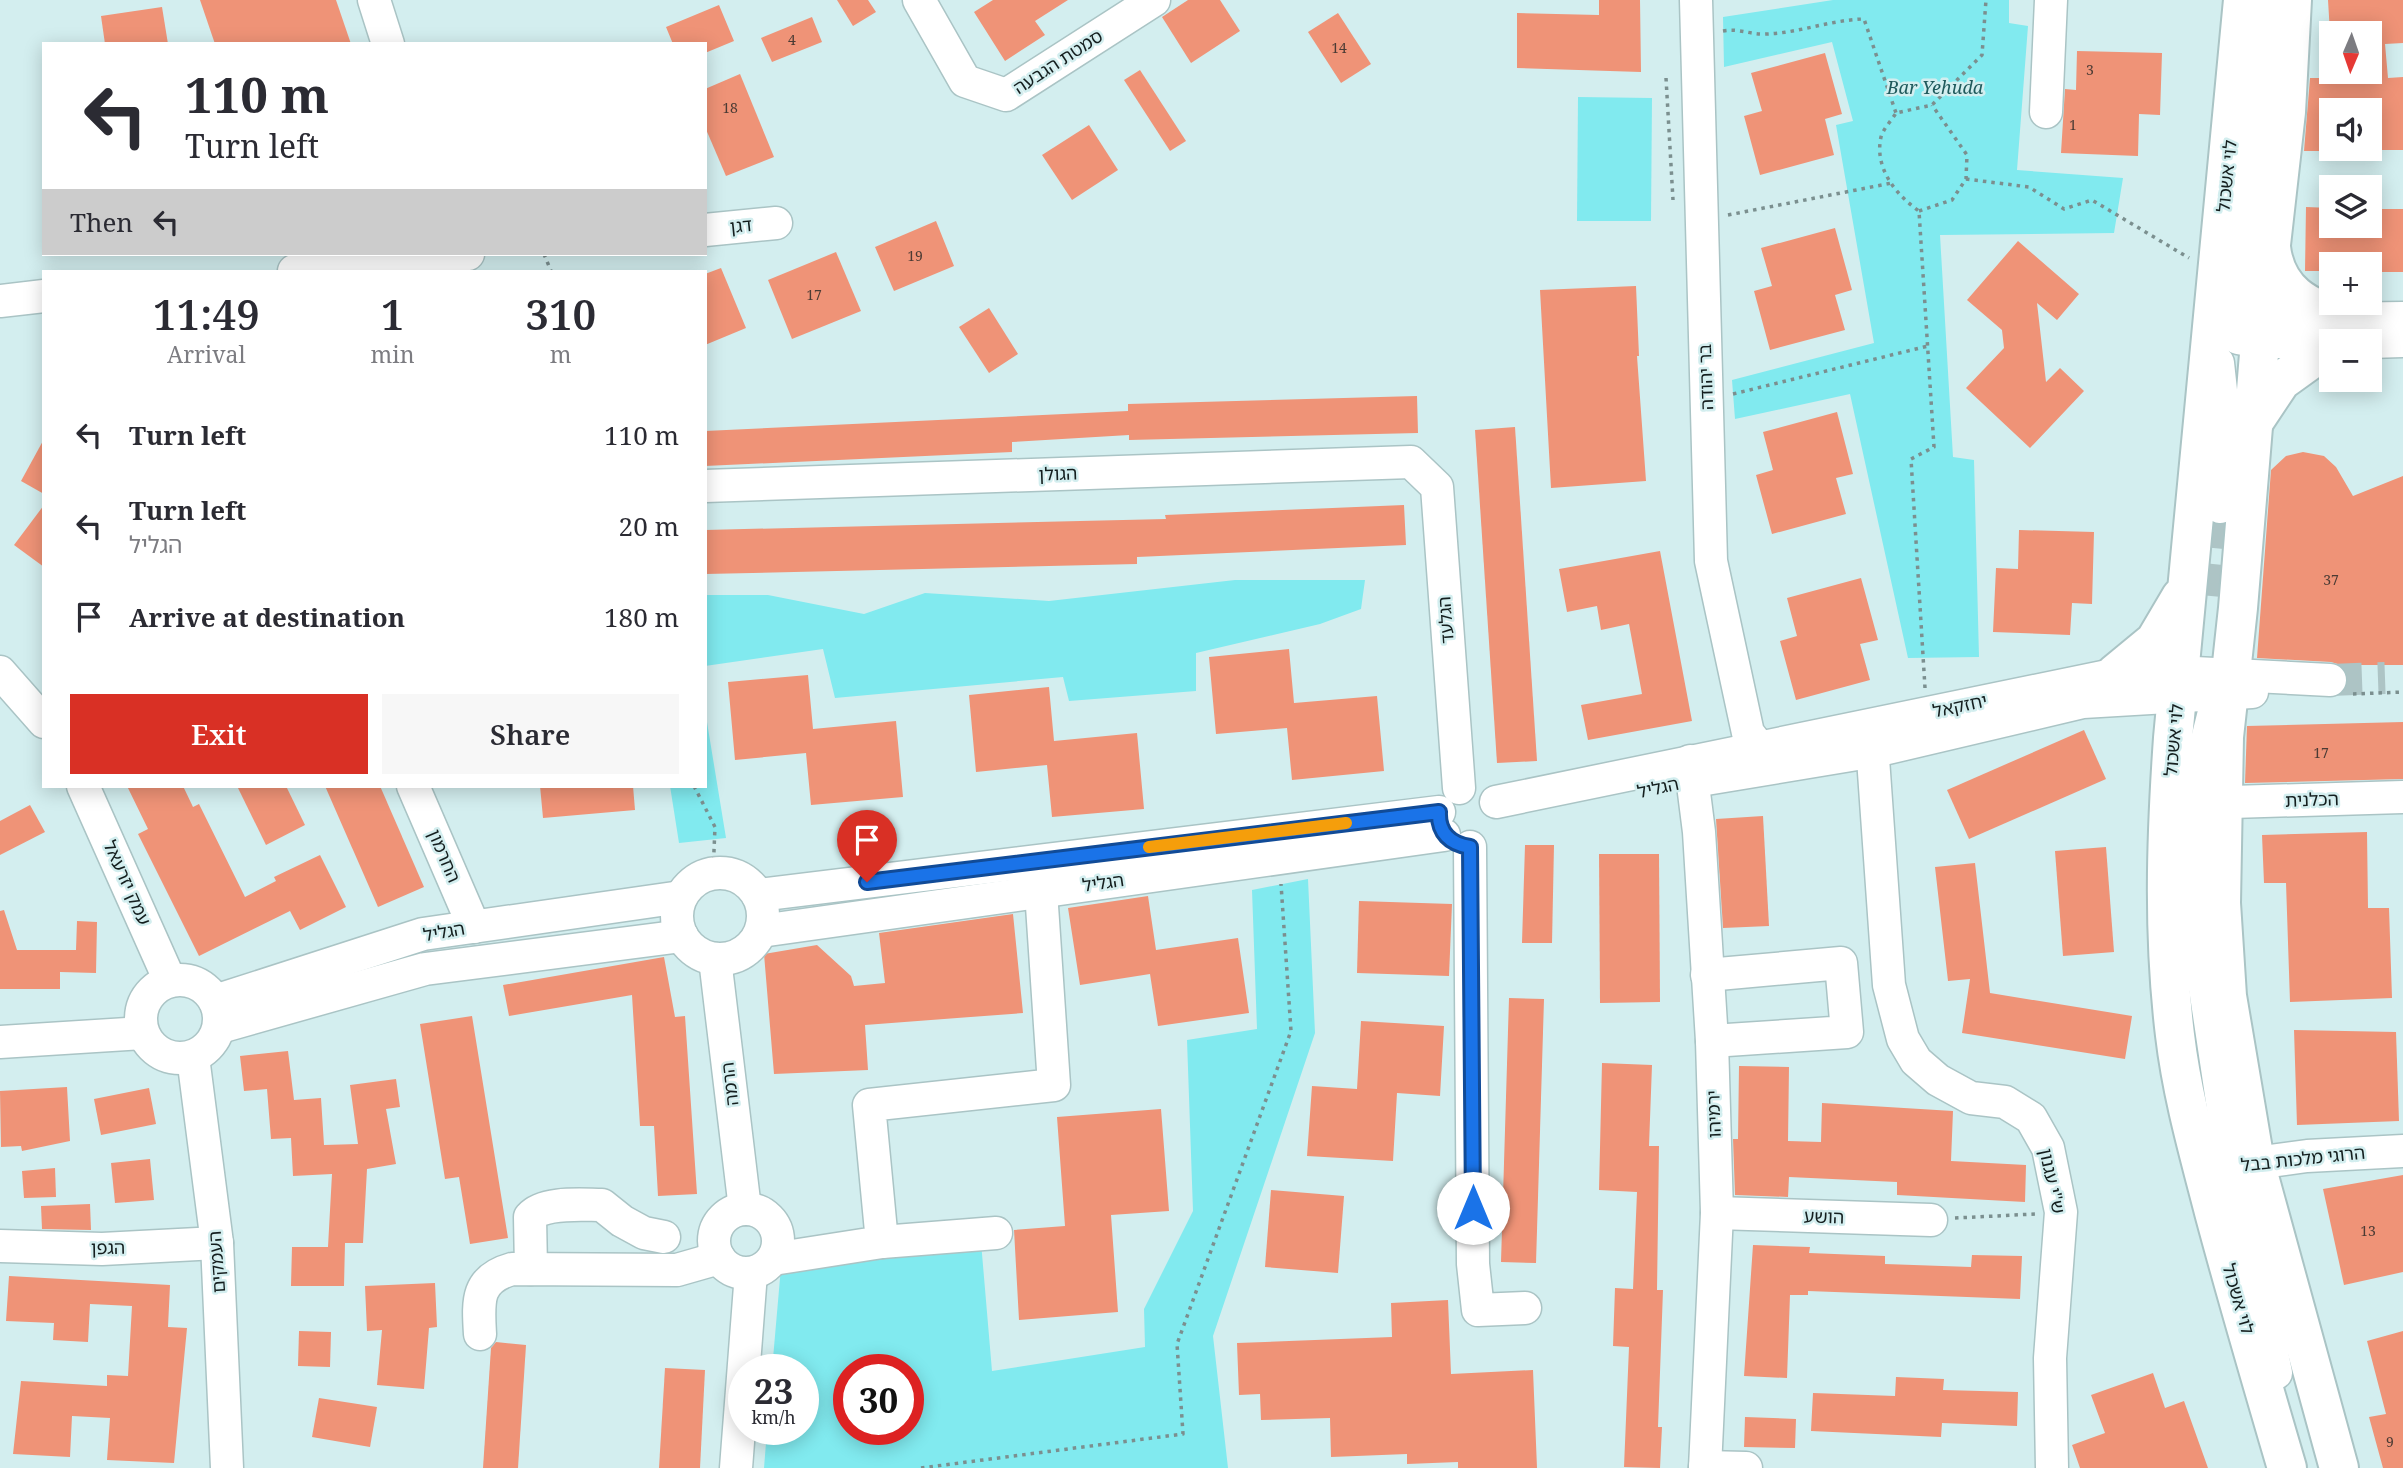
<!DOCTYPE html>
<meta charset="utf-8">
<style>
body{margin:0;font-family:"Noto Serif","Noto Sans Hebrew",serif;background:#f7f7f7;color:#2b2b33;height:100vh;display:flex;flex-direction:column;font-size:26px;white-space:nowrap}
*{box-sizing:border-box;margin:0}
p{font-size:23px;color:#7c7c81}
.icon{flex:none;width:38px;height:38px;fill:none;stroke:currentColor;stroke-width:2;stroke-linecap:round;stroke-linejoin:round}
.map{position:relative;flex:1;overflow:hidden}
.drawer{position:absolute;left:42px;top:270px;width:665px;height:518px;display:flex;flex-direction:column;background:#fff;border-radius:0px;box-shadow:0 4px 18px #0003}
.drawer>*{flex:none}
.hud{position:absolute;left:42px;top:42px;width:665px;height:214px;border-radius:0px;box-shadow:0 4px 18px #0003;background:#fff;color:#2b2b33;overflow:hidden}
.needle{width:46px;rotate:182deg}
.tools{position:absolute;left:2319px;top:21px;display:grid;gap:14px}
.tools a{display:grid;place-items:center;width:63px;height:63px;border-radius:0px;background:#fff;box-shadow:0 4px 18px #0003;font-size:35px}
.speed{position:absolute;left:728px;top:1354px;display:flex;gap:14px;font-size:35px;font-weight:700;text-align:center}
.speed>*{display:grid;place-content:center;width:91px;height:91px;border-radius:50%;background:#fff;box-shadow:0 4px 18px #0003;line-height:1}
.speed small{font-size:18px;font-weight:400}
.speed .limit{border:10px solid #d22;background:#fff;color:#111}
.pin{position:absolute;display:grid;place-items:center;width:60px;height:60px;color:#fff;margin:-72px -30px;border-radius:50% 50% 50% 0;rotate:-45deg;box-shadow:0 0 7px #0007}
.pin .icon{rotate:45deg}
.me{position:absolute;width:77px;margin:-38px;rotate:0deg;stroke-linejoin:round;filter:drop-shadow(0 0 5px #0008)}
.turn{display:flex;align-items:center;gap:24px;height:147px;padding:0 28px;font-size:32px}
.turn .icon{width:91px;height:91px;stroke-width:2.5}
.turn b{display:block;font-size:49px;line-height:60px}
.then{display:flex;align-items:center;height:66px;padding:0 28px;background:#0003;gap:14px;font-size:26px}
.eta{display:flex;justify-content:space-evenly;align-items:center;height:119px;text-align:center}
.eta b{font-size:42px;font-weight:600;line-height:49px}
.button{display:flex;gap:14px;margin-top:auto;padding:14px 28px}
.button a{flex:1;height:80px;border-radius:0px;background:#d93025;color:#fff;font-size:28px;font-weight:600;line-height:80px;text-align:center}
.button a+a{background:#f7f7f7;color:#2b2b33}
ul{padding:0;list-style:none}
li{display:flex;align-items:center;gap:21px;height:91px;padding:0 28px}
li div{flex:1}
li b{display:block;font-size:26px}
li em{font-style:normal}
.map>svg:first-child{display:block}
.green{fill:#81eaef;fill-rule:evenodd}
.building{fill:#ef9377}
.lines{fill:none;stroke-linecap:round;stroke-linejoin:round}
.minor-tunnel{stroke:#adc4c5;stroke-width:32;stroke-dasharray:32 16;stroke-linecap:butt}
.minor-casing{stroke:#aac4c5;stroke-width:35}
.major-casing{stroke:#aac4c5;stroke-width:42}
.path{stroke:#7b8f8f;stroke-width:3.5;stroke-dasharray:3.5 5;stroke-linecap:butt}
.minor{stroke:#fff;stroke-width:32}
.major{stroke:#fff;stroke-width:38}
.route-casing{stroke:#114b97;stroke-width:18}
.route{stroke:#1a73e8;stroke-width:12}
.slow{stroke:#f59e0b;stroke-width:12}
.labels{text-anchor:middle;stroke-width:5;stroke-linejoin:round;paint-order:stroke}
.number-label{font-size:14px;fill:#4b3b34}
.street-label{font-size:18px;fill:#141e1e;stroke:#d3eeef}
.park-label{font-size:18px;font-style:italic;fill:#1f5a5c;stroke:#d3eeef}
</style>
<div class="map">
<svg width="2403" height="1468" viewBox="0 0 2403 1468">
<rect width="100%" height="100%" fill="#d3eeef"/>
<!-- green -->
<g class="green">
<path d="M1833 0H2009V23L2028 26 2017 170 2123 178 2114 233 1940 235 1953 457 1974 460 1979 657 1908 658 1850 394 1735 419 1732 380 1874 343 1836 125 1853 121 1832 42 1724 67 1723 17Z"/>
<path d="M1578 97 1652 98 1651 221H1577Z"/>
<path d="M1235 580H1365L1361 609 1320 624 1196 653V691L1069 701 1063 677 835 698 823 649 705 666V595H768L864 614 925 593 1049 601Z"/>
<path d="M705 710 726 838 679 843 670 786H705Z"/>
<path d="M1308 879 1315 1033 1213 1336 1228 1468H764L767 1430H803V1370H772L781 1267 981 1242 992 1371 1145 1347 1144 1309 1193 1211 1187 1040 1257 1029 1252 890ZM849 1370H908V1430H849Z"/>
</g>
<!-- building -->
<g class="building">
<path d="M200 0H336L351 44H215Z"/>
<path d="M837 0H868L876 12 853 26Z"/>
<path d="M993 0H1068L1035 21 1045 35 1005 61 974 12Z"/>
<path d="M1188 0H1220L1240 31 1191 63 1162 17Z"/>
<path d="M1599 0H1640L1641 72 1517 68V13L1599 15Z"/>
<path d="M2328 0H2403V43L2385 44 2388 78 2403 77V150H2370V110H2331V151H2304L2310 78H2370V33H2330Z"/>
<path d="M719 5 734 41 705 53V44H673L666 27Z"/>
<path d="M162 7 168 44H105L101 16Z"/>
<path d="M1338 13 1371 64 1341 83 1308 32Z"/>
<path d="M812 17 822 42 772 62 761 38Z"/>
<path d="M2077 51 2162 53 2160 115 2139 114 2138 156 2061 153 2065 89 2076 90Z"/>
<path d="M1825 53 1842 114 1825 119 1834 155 1760 175 1744 116 1762 111 1751 73Z"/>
<path d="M1140 70 1186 141 1170 151 1124 80Z"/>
<path d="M740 74 774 157 726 176 705 127V89Z"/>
<path d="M1089 125 1118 170 1072 200 1042 155Z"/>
<path d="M2306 207 2331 208V226H2370V209H2403V272H2370V264H2331V271H2305Z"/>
<path d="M936 221 954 266 894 291 875 247Z"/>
<path d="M1835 228 1852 290 1835 295 1845 330 1770 350 1754 291 1772 286 1761 248Z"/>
<path d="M2018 241 2079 294 2057 320 2037 303 2046 382 2060 368 2084 391 2030 448 1966 388 2004 348 2002 330 1967 300Z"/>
<path d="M836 252 861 311 792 339 768 280Z"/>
<path d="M721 268 746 328 705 345V274Z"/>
<path d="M1636 286 1639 356H1637L1646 481 1551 488 1540 290Z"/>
<path d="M989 308 1018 354 989 373 959 327Z"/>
<path d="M1417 396 1418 433 1129 440V435L1012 442V452L705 466V431L1128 411V404Z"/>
<path d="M1837 412 1853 474 1836 478 1846 514 1772 534 1756 475 1773 470 1763 432Z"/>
<path d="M1515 427 1537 761 1497 763 1475 430Z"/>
<path d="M44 439V494L21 481Z"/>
<path d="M2303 452 2324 456 2336 467 2353 496 2403 476V665H2341L2331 662 2257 658 2271 470 2286 456Z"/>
<path d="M44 505V567L14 545Z"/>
<path d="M1404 505 1406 545 1137 557V564L705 574V530L1166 519 1165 515Z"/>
<path d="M2019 530 2094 532 2092 604 2072 603 2070 635 1993 632 1996 568 2018 569Z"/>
<path d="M1660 551 1692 721 1588 740 1581 705 1642 694 1629 624 1601 630 1597 606 1567 612 1559 569Z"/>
<path d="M1861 578 1878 640 1860 644 1870 680 1796 700 1780 641 1797 636 1787 598Z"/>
<path d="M1289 649 1294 703 1377 696 1384 771 1292 780 1287 728 1216 734 1209 657Z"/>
<path d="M808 675 813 729 896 721 903 797 811 805 806 753 735 760 728 682Z"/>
<path d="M1049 687 1054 741 1137 733 1144 809 1052 817 1047 765 976 772 969 695Z"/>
<path d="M2403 722V779L2245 783 2247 726Z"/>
<path d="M2084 730 2106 779 1969 839 1947 790Z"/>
<path d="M127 786H183L193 807 199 804 245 897 276 881 274 877 320 855 346 907 300 930 290 911 199 956 138 834 148 829Z"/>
<path d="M237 786H286L305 825 266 845Z"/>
<path d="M325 786H380L424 887 378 907Z"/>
<path d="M540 786H633L635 810 543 818Z"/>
<path d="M30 805 45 832 0 855V821Z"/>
<path d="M1763 816 1769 926 1723 928 1716 819Z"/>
<path d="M2367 832 2368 908H2389L2392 998 2290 1002 2286 883H2264L2262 835Z"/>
<path d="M1525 845H1554L1552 943H1522Z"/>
<path d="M2106 847 2114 952 2063 956 2055 851Z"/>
<path d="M1599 854H1659L1660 1002 1600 1003Z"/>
<path d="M1975 863 1990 993 2132 1016 2125 1059 1962 1033 1970 979 1948 981 1935 867Z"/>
<path d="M1148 896 1156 950 1238 938 1249 1013 1158 1026 1150 974 1080 985 1068 908Z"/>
<path d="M1359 901 1452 904 1449 976 1357 973Z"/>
<path d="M4 910 17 950H76L77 921 97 922 96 973 60 972V989H0V911Z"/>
<path d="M1013 914 1023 1013 865 1025 868 1070 774 1074 764 954 817 945 851 976 854 986 885 983 879 933Z"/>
<path d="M664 957 675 1017 685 1016 697 1194 658 1196 654 1126H640L632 995 509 1016 503 985Z"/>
<path d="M1509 998 1544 999 1536 1263 1501 1262Z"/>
<path d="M472 1016 508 1238 470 1244 459 1177 445 1179 420 1024Z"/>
<path d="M1361 1021 1444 1026 1440 1096 1397 1093 1393 1161 1307 1156 1312 1086 1357 1089Z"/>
<path d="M2294 1030 2396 1032 2399 1121 2297 1125Z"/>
<path d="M288 1051 294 1100 321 1098 324 1145 358 1144 350 1085 396 1079 400 1107 386 1109 396 1164 367 1169 363 1243H345L344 1286H291L292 1247H328L332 1174 293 1176 291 1138 271 1139 267 1089 244 1091 240 1056Z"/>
<path d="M1602 1063 1652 1065 1649 1146H1659L1657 1290H1663L1658 1427H1662L1660 1468 1624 1467 1629 1347 1613 1346 1615 1288 1633 1289 1637 1192 1599 1190Z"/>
<path d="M1739 1066 1789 1067 1788 1141 1821 1142 1822 1103 1953 1111 1951 1161 2026 1165 2025 1202 1897 1195V1182L1789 1177 1788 1197 1735 1195 1733 1139H1738Z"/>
<path d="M67 1087 70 1141 22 1151 21 1146 1 1147 0 1091Z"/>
<path d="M149 1088 156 1124 101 1135 94 1099Z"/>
<path d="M1161 1109 1169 1211 1111 1215 1118 1312 1019 1320 1014 1230 1065 1226 1057 1117Z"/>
<path d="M150 1159 154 1200 115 1203 111 1163Z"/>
<path d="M55 1168 56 1197 24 1198 22 1171Z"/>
<path d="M2403 1175V1272L2344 1285 2323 1189Z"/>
<path d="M1271 1190 1344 1196 1338 1273 1265 1267Z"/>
<path d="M90 1204 91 1230 42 1229 41 1206Z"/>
<path d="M1753 1245 1810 1247 1809 1253 1885 1256V1264L1971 1267 1972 1255 2022 1256 2020 1299 1808 1291V1295H1790L1787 1378 1744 1376Z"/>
<path d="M9 1276 170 1285 168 1327 187 1328 174 1463 107 1460 110 1418 72 1416 70 1457 13 1454 21 1381 107 1386V1375L128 1376 132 1306 90 1304 88 1342 53 1340 54 1323 6 1321Z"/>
<path d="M435 1283 437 1327 429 1328 424 1389 377 1385 382 1330 367 1331 365 1286Z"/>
<path d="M1448 1300 1451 1374 1533 1370 1537 1468H1458V1462L1407 1464V1454L1331 1457 1330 1418 1261 1420 1260 1394 1239 1395 1237 1343 1392 1337 1391 1303Z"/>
<path d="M299 1331 331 1332 330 1367 298 1366Z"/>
<path d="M2403 1331V1468H2383L2369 1417 2386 1414 2367 1341Z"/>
<path d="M496 1342 526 1345 518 1468H483L491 1348Z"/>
<path d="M665 1368 705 1370 700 1468H659Z"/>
<path d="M2153 1373 2165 1408 2184 1401 2208 1468H2080L2072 1445 2105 1433 2091 1395Z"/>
<path d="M1896 1377 1944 1379 1943 1390 2018 1392 2017 1426 1942 1423 1941 1437 1811 1431 1813 1393 1895 1396Z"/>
<path d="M319 1398 377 1407 370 1447 312 1437Z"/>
<path d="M1745 1417 1796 1419 1795 1448 1744 1447Z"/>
</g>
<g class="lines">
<!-- minor-tunnel -->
<g class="minor-tunnel">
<path d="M2211 596 2220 507"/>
<path d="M2330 680 2385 678"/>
</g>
<defs>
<g id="minor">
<path d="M374 0 388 44"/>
<path d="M919 0 965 81 1006 95 1154 0"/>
<path d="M1696 0 1711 561 1748 733 1759 747"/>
<path d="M2046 112 2051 0"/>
<path d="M705 230 776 223"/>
<path d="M294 271 468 254"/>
<path d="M0 301 44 296"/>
<path d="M2239 320 2403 318"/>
<path d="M2238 338 2260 342H2331"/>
<path d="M2260 341 2243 296 2263 118 2265 0"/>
<path d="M2370 342 2403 341"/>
<path d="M2218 363 2225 427 2220 507"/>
<path d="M705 486 1411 462 1437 487 1459 788"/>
<path d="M0 672 44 722"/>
<path d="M1871 730 1889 985 1903 1039 1916 1061 1938 1080 1971 1098 2005 1102 2031 1118 2048 1148 2061 1212 2050 1358 2052 1468"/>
<path d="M1690 761 1699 832 1712 1041 1717 1213 1705 1468"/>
<path d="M1706 779 1875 751 2083 702 2252 692"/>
<path d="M83 786 170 981"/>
<path d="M413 786 474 927"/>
<path d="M1496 802 2137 670 2330 680"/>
<path d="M2221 806 2232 802 2403 797"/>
<path d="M1470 847 1473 1264 1478 1310 1525 1308"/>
<circle cx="720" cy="916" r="43"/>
<path d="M2174 876 2205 988 2223 1108 2230 1192 2262 1303 2276 1373"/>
<path d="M758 895 1439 812"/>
<path d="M2202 925 2200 768 2217 700"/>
<path d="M761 931 1444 835"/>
<path d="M715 959 745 1209"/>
<path d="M1707 975 1841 963 1847 1032 1712 1041"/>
<circle cx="180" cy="1019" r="39"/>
<path d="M215 1001 423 934 681 897"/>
<path d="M220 1027 425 969 682 936"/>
<path d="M0 1042 143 1033"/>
<path d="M193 1057 217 1243 227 1468"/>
<path d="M2232 1166 2307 1156 2403 1151"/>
<circle cx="746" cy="1241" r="32"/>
<path d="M1717 1213 1931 1220"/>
<path d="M882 1242 996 1233"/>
<path d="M0 1246 102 1249 217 1243"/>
<path d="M773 1259 882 1242 869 1105 1054 1085 1041 891"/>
<path d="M531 1269 530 1217C544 1201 583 1205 602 1205L622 1221 644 1233 664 1237"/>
<path d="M480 1334C478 1301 476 1279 512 1269L677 1270 719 1258"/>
<path d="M1705 1467 1746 1468"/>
<path d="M736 1468 751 1273"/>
</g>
<g id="major">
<path d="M2243 0 2173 738C2166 838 2163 936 2175 1035 2182 1095 2199 1154 2214 1212 2237 1298 2262 1383 2287 1468"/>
<path d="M2292 0 2286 112 2260 342 2238 608 2224 737 2221 903 2227 996 2255 1162 2339 1468"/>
<path d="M2271 247C2276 292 2307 308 2346 319"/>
<path d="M2255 420 2281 381 2331 345"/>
<path d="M2115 674 2155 641 2181 597"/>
</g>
</defs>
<!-- minor casing -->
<use href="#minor" class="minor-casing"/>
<!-- major casing -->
<use href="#major" class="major-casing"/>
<!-- path -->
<g class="path">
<path d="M1723 31C1740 28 1750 35 1766 34 1799 33 1830 20 1864 19L1896 113"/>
<path d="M1666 78 1673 200"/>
<path d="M1966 179 2029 187 2064 209 2092 200 2189 258"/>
<path d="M1919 211 1952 200 1966 179 1967 155 1932 105"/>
<path d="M1728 215 1892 183"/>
<path d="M544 254 551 271"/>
<path d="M1733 394 1928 346"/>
<path d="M1925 688 1911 459 1934 447 1919 211C1896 195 1874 168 1881 137 1883 129 1892 120 1896 113L1932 105 1982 55 1986 0"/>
<path d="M2353 694 2403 692"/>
<path d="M694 786 715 827 713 874"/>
<path d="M1955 1218 2035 1214"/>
<path d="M921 1468 1183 1434 1177 1344 1291 1031 1281 884"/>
</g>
<!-- minor -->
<use href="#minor" class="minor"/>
<!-- major -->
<use href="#major" class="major"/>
</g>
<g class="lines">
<defs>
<path id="route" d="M867 882 1439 812C1438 833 1450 844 1470 847L1473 1208"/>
</defs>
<!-- route casing -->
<use href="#route" class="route-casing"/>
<!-- route -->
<use href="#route" class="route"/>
<!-- slow -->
<path class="slow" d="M1149 847 1346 823"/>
</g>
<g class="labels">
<!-- number labels -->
<g class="number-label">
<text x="792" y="45">4</text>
<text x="1339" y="53">14</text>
<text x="2090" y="75">3</text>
<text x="730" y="113">18</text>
<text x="2073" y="130">1</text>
<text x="915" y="261">19</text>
<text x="814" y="300">17</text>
<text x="2331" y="585">37</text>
<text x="2321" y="758">17</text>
<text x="2368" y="1236">13</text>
<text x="2390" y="1447">9</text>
</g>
<!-- street labels -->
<g class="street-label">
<text transform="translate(1058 62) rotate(-33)" y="6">סמטת הגבעה</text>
<text transform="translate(2227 176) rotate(-84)" y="6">לוי אשכול</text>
<text transform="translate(741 226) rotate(-6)" y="6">דגן</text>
<text transform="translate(1706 377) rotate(-92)" y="6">בר יהודה</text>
<text transform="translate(1058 474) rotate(-2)" y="6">הגולן</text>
<text transform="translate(1446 620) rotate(-94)" y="6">הגלעד</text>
<text transform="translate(1960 706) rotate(-12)" y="6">יחזקאל</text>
<text transform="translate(2174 740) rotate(-85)" y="6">לוי אשכול</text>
<text transform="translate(1658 788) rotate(-12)" y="6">הגליל</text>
<text transform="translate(2312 800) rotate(-2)" y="6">הכלנית</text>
<text transform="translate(444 856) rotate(67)" y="6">החרמון</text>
<text transform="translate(127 883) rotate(66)" y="6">עמק יזרעאל</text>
<text transform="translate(1103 883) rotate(-8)" y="6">הגליל</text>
<text transform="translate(444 932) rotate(-10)" y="6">הגליל</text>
<text transform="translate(730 1084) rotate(-97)" y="6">הרמה</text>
<text transform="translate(1714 1114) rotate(-92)" y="6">ירמיהו</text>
<text transform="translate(2303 1159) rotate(-6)" y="6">הרוגי מלכות בבל</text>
<text transform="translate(2052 1181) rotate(78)" y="6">ש"י עגנון</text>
<text transform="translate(1824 1217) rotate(2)" y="6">הושע</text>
<text transform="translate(108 1248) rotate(-1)" y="6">הגפן</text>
<text transform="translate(217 1262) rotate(-94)" y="6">העמקים</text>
<text transform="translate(2238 1299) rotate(74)" y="6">לוי אשכול</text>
</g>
<!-- park labels -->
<g class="park-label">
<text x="1935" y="94">Bar Yehuda</text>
</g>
</g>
</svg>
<div class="tools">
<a><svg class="needle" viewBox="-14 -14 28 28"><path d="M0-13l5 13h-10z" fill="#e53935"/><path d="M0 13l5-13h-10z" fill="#7c7c81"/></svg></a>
<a><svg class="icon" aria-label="sound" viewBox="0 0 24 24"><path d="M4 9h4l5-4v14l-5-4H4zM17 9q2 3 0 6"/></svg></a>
<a><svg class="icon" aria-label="layers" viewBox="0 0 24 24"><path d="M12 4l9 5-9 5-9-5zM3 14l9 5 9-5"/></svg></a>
<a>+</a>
<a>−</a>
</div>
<div class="speed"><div>23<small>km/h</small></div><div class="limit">30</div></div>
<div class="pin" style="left:867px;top:882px;background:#d93025"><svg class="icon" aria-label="arrive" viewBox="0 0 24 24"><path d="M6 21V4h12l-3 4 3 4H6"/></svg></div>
<svg class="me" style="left:1473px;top:1208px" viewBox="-20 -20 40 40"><circle r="19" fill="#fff"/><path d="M0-13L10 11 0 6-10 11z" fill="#1a73e8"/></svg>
<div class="hud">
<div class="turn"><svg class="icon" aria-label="left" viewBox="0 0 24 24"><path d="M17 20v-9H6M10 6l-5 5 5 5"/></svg><div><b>110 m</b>Turn left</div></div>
<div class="then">Then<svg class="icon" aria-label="left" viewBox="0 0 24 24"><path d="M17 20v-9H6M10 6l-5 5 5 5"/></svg></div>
</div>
<section class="drawer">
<div class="eta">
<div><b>11:49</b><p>Arrival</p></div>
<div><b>1</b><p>min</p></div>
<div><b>310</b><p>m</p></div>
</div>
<ul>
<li><svg class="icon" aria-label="left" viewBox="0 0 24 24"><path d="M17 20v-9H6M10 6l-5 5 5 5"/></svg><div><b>Turn left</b></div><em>110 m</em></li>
<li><svg class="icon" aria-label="left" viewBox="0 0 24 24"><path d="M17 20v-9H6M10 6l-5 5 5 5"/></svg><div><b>Turn left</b><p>הגליל</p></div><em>20 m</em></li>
<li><svg class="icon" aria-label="arrive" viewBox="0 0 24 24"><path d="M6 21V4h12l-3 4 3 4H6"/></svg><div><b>Arrive at destination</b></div><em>180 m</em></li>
</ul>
<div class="button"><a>Exit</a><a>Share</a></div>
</section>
</div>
